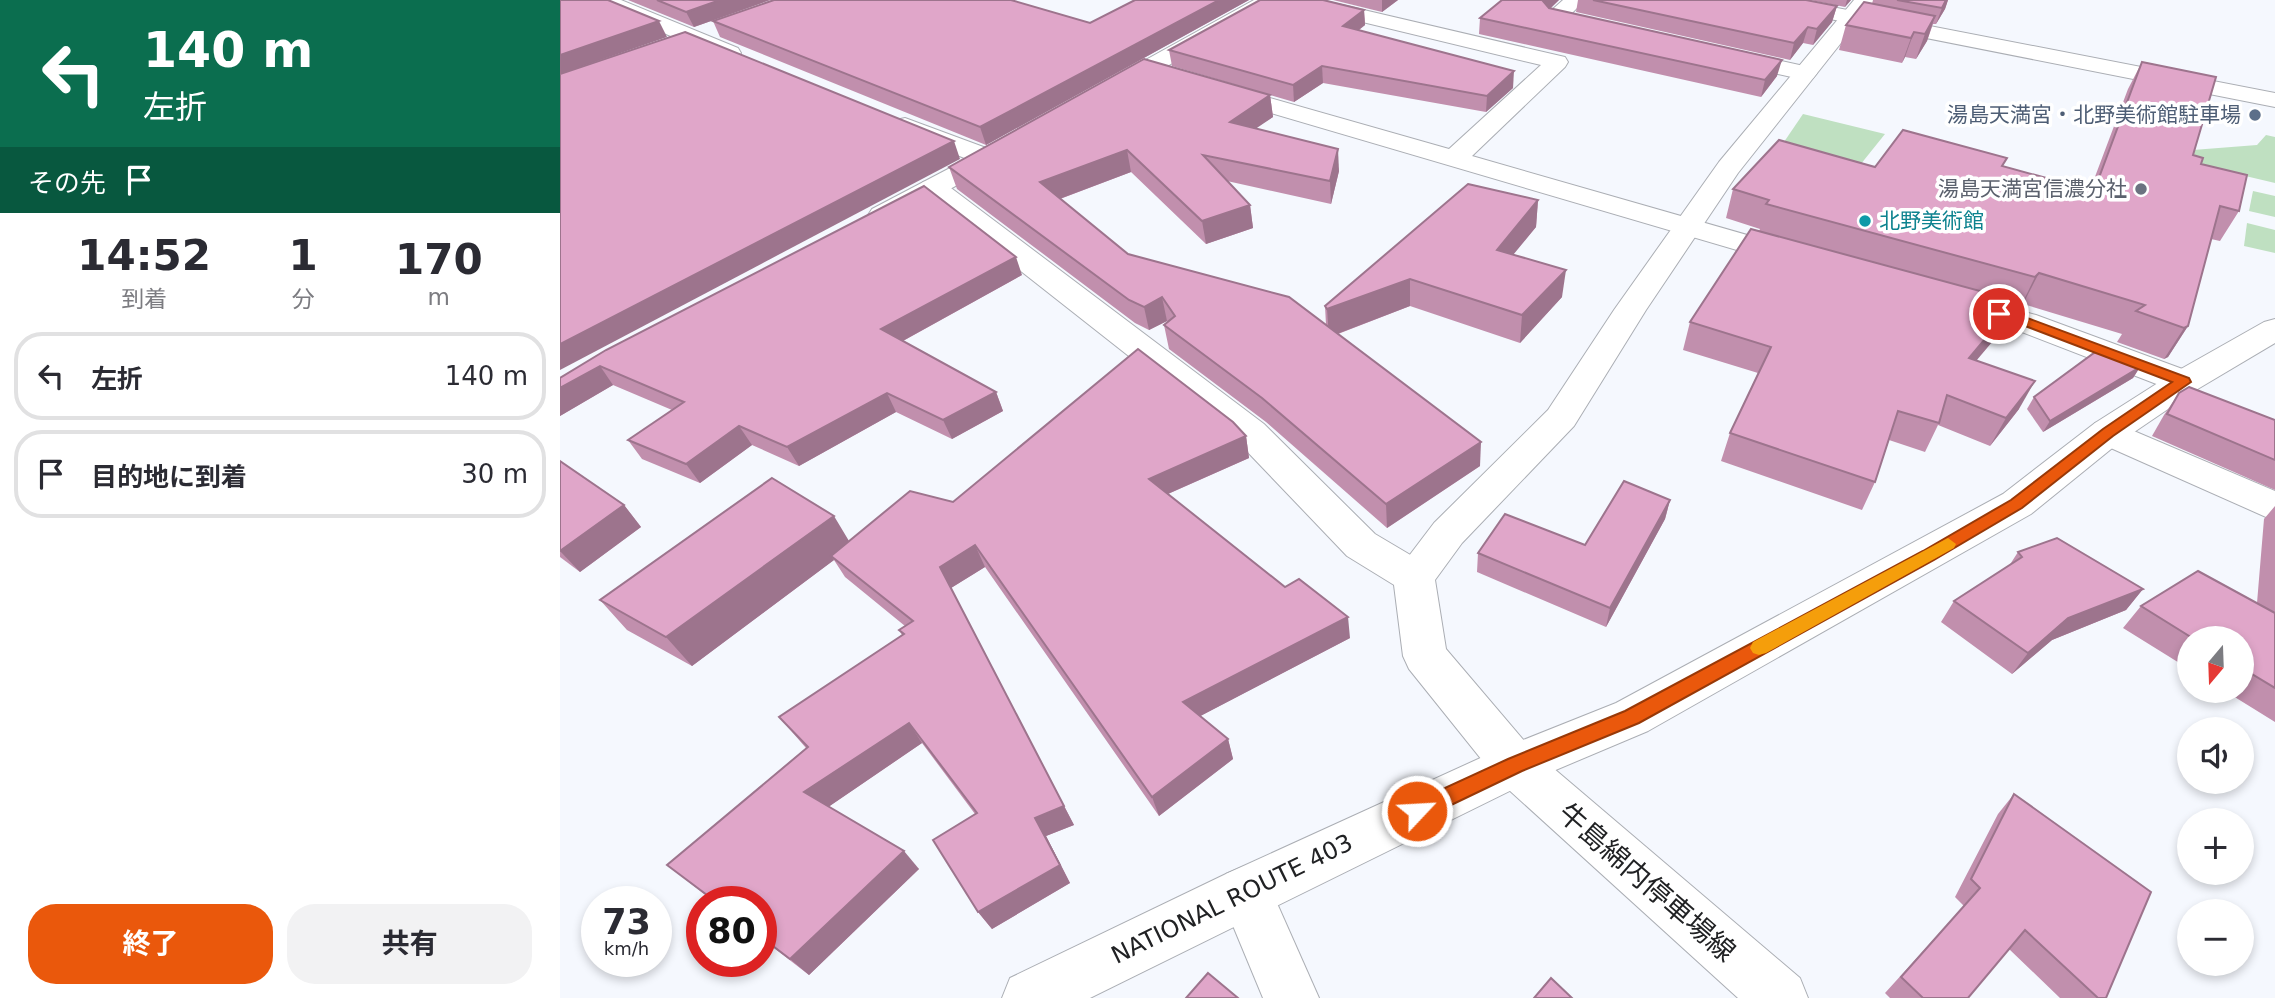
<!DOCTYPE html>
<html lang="ja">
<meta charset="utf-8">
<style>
body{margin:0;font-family:"DejaVu Sans","Noto Sans JP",sans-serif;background:#f2f2f3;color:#2b2b33;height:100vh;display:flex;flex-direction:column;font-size:26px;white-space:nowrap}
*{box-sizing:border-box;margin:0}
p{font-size:23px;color:#7c7c81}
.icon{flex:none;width:38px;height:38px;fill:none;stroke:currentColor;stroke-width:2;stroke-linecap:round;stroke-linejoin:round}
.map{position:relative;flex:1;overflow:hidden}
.details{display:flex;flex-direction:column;background:#fff;width:560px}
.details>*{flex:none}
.hud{background:#0b6e4f;color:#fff;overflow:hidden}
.needle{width:46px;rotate:199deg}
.controls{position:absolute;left:1617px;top:626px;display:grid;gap:14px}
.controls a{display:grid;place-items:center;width:77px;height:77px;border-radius:50%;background:#fff;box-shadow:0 4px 10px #0003;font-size:35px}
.speed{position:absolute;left:21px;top:886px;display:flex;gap:14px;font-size:35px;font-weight:700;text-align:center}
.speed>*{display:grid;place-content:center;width:91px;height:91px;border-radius:50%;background:#fff;box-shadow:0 4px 10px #0003;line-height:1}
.speed small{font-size:18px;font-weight:400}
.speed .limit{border:10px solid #d22;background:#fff;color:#111}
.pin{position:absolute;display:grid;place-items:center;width:60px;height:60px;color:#fff;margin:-30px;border:4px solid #fff;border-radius:50%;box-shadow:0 2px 7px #0007}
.me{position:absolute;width:77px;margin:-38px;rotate:65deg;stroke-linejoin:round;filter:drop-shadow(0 0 5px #0008)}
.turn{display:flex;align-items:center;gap:24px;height:147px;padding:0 28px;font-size:32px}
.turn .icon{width:91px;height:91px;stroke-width:2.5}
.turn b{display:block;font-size:49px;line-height:60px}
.then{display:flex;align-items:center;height:66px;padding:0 28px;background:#0003;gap:14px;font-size:26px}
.eta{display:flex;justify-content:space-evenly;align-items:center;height:119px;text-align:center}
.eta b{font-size:42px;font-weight:700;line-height:49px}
.button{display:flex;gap:14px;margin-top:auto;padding:14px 28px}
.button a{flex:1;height:80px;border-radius:28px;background:#ea580c;color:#fff;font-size:28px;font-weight:700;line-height:80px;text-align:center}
.button a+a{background:#f2f2f3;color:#2b2b33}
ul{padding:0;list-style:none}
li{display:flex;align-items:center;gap:21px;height:88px;margin:0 14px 10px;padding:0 14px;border:4px solid #e1e1e2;border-radius:28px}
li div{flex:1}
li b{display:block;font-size:26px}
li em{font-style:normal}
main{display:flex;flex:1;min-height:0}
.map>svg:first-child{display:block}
.green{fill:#bfe0c1}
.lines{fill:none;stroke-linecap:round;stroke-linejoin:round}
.street-casing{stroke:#abaeb4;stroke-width:2}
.secondary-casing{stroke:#abaeb4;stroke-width:2}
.highway-casing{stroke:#abaeb4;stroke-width:2}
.street{fill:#fff;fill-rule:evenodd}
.secondary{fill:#fff;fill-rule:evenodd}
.highway{fill:#fff;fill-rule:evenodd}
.wall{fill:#c18fad}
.shaded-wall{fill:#9d748d}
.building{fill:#e0a6c9;stroke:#9d748d;stroke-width:2}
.route{fill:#ea580c;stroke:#983908;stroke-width:2}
.slow{fill:#f59e0b}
.service-dot{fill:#5c6f8a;stroke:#fff;stroke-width:2.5}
.worship-dot{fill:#6b7280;stroke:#fff;stroke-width:2.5}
.culture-dot{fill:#0f9aa8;stroke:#fff;stroke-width:2.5}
.labels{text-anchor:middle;stroke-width:7;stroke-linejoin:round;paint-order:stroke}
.far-service-label{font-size:21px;fill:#4e5e75;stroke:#fff;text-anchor:end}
.far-worship-label{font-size:21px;fill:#5b616d;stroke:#fff;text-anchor:end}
.far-culture-label{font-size:21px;fill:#0d838f;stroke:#fff;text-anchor:start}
.street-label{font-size:24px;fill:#212224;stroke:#fff}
.near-street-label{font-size:28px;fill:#212224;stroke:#fff}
</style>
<main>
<section class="details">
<div class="hud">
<div class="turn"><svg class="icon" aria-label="left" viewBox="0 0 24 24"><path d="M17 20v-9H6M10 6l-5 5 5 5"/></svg><div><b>140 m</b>左折</div></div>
<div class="then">その先<svg class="icon" aria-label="arrive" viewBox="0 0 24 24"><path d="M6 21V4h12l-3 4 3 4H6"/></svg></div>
</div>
<div class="eta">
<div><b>14:52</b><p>到着</p></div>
<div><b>1</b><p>分</p></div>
<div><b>170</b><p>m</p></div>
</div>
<ul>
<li><svg class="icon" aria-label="left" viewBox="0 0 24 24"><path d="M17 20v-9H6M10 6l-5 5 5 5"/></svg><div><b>左折</b></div><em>140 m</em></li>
<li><svg class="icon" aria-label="arrive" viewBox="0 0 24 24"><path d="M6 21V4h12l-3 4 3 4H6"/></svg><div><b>目的地に到着</b></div><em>30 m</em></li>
</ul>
<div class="button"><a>終了</a><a>共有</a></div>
</section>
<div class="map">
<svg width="1715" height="998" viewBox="0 0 1715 998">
<rect width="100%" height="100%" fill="#f5f8fe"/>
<!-- green -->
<g class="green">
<path d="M1243 114 1325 134 1284 185 1209 164Z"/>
<path d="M1706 135 1715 137V183L1622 161 1620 151 1697 145Z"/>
<path d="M1693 191 1715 196V217L1689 211Z"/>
<path d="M1687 223 1715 230V253L1684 246Z"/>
</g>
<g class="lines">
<defs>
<g id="street">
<path d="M33 0H61L178 48 181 53 178 58H162L36 4Z"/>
<path d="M725 0H761L1005 57 1008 62 1005 67 912 156 1243 251 1247 257 1243 263 1232 266 1221 263 653 96 649 91 653 86 661 84 889 149 981 65 728 4Z"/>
<path d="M1003 0H1025L1011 14 1046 22 1049 27 1046 32 1038 33 988 21 984 17Z"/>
<path d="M1194 0H1236L1715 93V107L1204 6 1197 4Z"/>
<path d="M1168 49 1253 68 1257 73 1253 78 1245 80 1160 61 1157 56 1160 51Z"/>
<path d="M345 118 437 152 441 158 437 164 428 166 419 164 336 130 333 125 336 120Z"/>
<path d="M373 180 383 182 704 424 815 534 869 566 875 577 869 588 854 593 839 588 787 556 678 442 363 194 359 188 363 182Z"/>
<path d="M1398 294 1476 315 1636 374 1641 382 1636 390 1624 393 1612 390 1454 329 1387 310 1382 303 1387 296Z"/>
<path d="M1548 420 1715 491V521L1535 441 1530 432 1535 423Z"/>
<path d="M685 866 704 874 759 998H703L659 892 666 874Z"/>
</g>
<g id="secondary">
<path d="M694 0H719L716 4 560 93H544L540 88 544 83Z"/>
<path d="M1294 0H1315L1178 173 1086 310 1014 426 902 543 875 580 886 649 972 750 1240 978 1248 998H1178L938 780 849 669 843 656 833 577 874 523 988 410 1054 310 1159 162Z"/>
<path d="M439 144 448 147 452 152 448 157 332 221 322 223 312 221 308 215 312 209 430 147Z"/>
</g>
<path id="highway" d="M1715 319V343L1636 390 1561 441 1471 514 1088 731 972 780 530 998H442L450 978 666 874 938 750 1056 703 1443 494 1535 423 1612 374 1704 322Z"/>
</defs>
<!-- street casing -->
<use href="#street" class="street-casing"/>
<!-- secondary casing -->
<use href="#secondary" class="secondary-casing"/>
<!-- highway casing -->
<use href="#highway" class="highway-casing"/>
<!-- street -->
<use href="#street" class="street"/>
<!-- secondary -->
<use href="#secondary" class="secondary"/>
<!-- highway -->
<use href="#highway" class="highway"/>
</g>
<!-- wall -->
<g class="wall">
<path d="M68 0H210L134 27Z"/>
<path d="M575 0H689L426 145 160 37 153 21 530 23Z"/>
<path d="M773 0H838L822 12Z"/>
<path d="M999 0 991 8 1217 76 1201 97 919 34 920 18Z"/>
<path d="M1018 0H1246L1277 6 1272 22 1253 45 1243 43 1230 60 1016 12Z"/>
<path d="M1250 0H1291L1285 7Z"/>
<path d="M1313 0H1388L1385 9 1376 24H1373L1367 41 1356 59 1345 57 1342 63 1279 50 1286 25 1312 4Z"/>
<path d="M804 10 805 25 799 30 953 88 926 112 763 83 734 102 612 66 609 50Z"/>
<path d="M1582 62 1633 155 1679 211 1660 241 1651 239 1628 326 1608 357 1604 359 1557 342 1562 334 1463 304 1460 308 1454 306 1443 329 1416 360 1459 409 1430 446 1378 425 1365 452 1329 440 1315 482 1302 510 1161 461 1170 433 1198 373 1123 350 1130 322 1199 231 1200 229 1166 218 1173 189 1315 167H1443L1530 190 1568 89Z"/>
<path d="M710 95 713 117 695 128 779 171 771 204 667 181 690 205 693 228 646 244 571 172 500 199 568 254 766 325 765 306 978 200 976 227 953 254 1002 297 960 343 850 306 778 334 920 466 827 528 706 422 609 349 604 325 608 322 607 321 589 330 575 323 397 189 389 167Z"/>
<path d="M462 275 343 341 436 392 443 411 392 439 336 412 239 466 192 445 140 483 82 459 68 440 112 410 53 385 0 416V378L46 350Z"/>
<path d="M1580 367 1573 378 1483 432 1467 409 1474 397Z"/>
<path d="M1619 393 1715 420V490L1592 436 1604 415Z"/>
<path d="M686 436 689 458 608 494 790 638 640 716 668 739 673 759 599 816 425 567 391 588 514 825 486 836 510 883 432 929 418 912 415 814 362 743 268 807 359 869 249 975 201 938V901H153L107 865 246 748 219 717 342 635 339 630 345 626 285 577 274 560 132 666 67 630 40 600 289 541 393 502Z"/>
<path d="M0 461 64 505 81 527 20 572 0 557Z"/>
<path d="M1110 500 1105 519 1046 627 917 572 918 553 1025 545Z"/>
<path d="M1715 506V722L1665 691H1682V639H1629V669L1563 628 1581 606 1697 603 1704 519Z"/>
<path d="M1458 552 1583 589 1566 610 1492 640 1452 674 1381 622 1394 601 1449 566Z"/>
<path d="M1454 794 1546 998H1500L1449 949 1408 998H1330L1325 993 1404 906 1395 897 1438 814Z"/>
</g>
<!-- shaded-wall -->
<g class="shaded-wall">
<path d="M160 0H210L134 27 126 12Z"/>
<path d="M659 0H689L426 145 420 127Z"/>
<path d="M822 0H838L822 12Z"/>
<path d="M984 0H999L981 17 983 1Z"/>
<path d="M1287 0H1291L1285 7Z"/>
<path d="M1386 0H1388L1385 9 1376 24 1382 8Z"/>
<path d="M1277 6 1272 22 1253 45 1257 29Z"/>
<path d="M804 10 805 25 783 42V26Z"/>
<path d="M1375 16 1367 41 1356 59 1365 34Z"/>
<path d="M99 21 107 37 0 74V55Z"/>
<path d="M1248 27 1243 43 1230 60 1234 43Z"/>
<path d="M1354 32 1345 57 1342 63 1351 38Z"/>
<path d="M1222 60 1217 76 1201 97 1205 80Z"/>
<path d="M762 66 763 83 734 102 733 85Z"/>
<path d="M954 71 953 88 926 112 927 96Z"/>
<path d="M710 95 713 117 673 144 670 122Z"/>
<path d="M394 141 400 159 0 370V344Z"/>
<path d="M778 149 779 171 771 204 770 181Z"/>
<path d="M567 150 571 172 486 204 480 182Z"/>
<path d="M978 200 976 227 935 277 937 250Z"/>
<path d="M690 205 693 228 646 244 642 221Z"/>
<path d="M456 257 462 275 330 348 321 329Z"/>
<path d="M1006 270 1002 297 960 343 962 315Z"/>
<path d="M1479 273 1463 304 1460 308 1475 277Z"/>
<path d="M850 279V306L769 337 767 309Z"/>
<path d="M602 297 607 321 589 330 584 307Z"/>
<path d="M1457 301 1443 329 1395 386 1409 358Z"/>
<path d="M1628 326 1608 357 1604 359 1624 328Z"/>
<path d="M40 366 53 385 0 416V388Z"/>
<path d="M1580 367 1573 378 1483 432 1490 421Z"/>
<path d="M1475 381 1459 409 1430 446 1446 418Z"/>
<path d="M436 392 443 411 392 439 383 420Z"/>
<path d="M327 393 336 412 239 466 227 447Z"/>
<path d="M179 426 192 445 140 483 126 464Z"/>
<path d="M686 436 689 458 594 500 589 479Z"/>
<path d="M921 442 920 466 827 528 826 504Z"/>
<path d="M1110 500 1105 519 1046 627 1050 608Z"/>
<path d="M64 505 81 527 20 572 0 551Z"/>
<path d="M274 516 292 546 271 556 274 560 132 666 106 637Z"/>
<path d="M415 545 425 567 391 588 380 567Z"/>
<path d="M1583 589 1566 610 1492 640 1452 674 1468 653 1508 618Z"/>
<path d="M788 617 790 638 629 722 623 702Z"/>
<path d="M349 723 362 743 261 812 244 792Z"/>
<path d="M668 739 673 759 599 816 592 797Z"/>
<path d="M504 806 514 825 486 836 510 883 432 929 418 912 475 818Z"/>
<path d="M344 851 359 869 249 975 230 959Z"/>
</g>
<!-- building -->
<g class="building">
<path d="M0 0H48L99 21 0 55Z"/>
<path d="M97 0H160L126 12Z"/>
<path d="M214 0H451L530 23 575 0H659L420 127 153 21Z"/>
<path d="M700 0H763L804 10 783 26 954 71 927 96 762 66 733 85 609 50Z"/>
<path d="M942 0H984L983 1 989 8 1222 60 1205 80 920 18Z"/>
<path d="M1033 0H1246L1277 6 1257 29 1248 27 1234 43Z"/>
<path d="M1337 0H1386L1382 8Z"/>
<path d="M1304 2 1375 16 1365 34 1354 32 1351 38 1286 25Z"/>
<path d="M125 32 394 141 0 344V74Z"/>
<path d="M584 59 710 95 670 122 778 149 770 181 643 155 690 205 642 221 567 150 480 182 568 254 729 297 921 442 826 504 702 398 604 325 615 316 602 297 584 307 569 300 389 167Z"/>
<path d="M1582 62 1656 77 1633 155 1643 158 1641 164 1687 175 1679 211 1660 206 1628 326 1624 328 1576 311 1585 305 1479 273 1475 277 1206 204 1209 200 1173 189 1219 140 1315 167 1343 130 1447 158 1442 166 1534 191Z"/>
<path d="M908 184 978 200 937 250 1006 270 962 315 850 279 767 309 765 306Z"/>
<path d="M364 186 456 257 321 329 436 392 383 420 327 393 227 447 179 426 126 464 68 440 124 402 40 366 0 388V378L46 350Z"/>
<path d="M1191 229 1457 301 1409 358 1475 381 1446 418 1387 395 1379 423 1338 411 1315 482 1170 433 1211 347 1130 322Z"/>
<path d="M578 349 673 422 686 436 589 479 725 587 739 579 788 617 623 702 668 739 592 797 415 545 380 567 504 806 475 818 500 865 418 912 373 840 417 813 349 723 244 792 344 851 230 959 201 937V901H155L107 865 248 747 219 717 344 634 339 630 353 621 271 556 350 491 393 502Z"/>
<path d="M1538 350 1580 367 1490 421 1474 397Z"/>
<path d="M1629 387 1715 420V460L1607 414 1619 393Z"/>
<path d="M0 461 64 505 0 551Z"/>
<path d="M212 478 274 516 106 637 40 600Z"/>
<path d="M1064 481 1110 500 1050 608 918 553 945 514 1025 545Z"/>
<path d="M1497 538 1583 589 1508 618 1468 653 1394 601 1462 557 1458 552Z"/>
<path d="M1638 571 1715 613V688L1682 668V639H1634L1581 606Z"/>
<path d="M1454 794 1591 892 1546 998H1538L1465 930 1408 998H1363L1341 977 1420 888 1411 879Z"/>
<path d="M648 973 678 998H626Z"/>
<path d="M991 978 1012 998H974Z"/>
</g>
<!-- route -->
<path class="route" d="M1439 310 1470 319 1629 378 1631 382 1553 436 1462 508 1374 560 1079 723 962 771 864 818 857 821 850 818 846 811 850 804 948 759 1065 711 1363 551 1451 500 1543 429 1612 382 1460 324 1434 317V312Z"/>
<!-- slow -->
<path class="slow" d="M1388 538 1396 544 1394 548 1206 653 1199 655 1193 653 1190 648 1193 642Z"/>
<!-- markers -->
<circle class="service-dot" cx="1695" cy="115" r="7"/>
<circle class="worship-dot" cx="1581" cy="189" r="7"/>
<circle class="culture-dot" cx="1305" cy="221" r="7"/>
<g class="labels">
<!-- far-service labels -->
<g class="far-service-label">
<text x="1681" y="122">湯島天満宮・北野美術館駐車場</text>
</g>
<!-- far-worship labels -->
<g class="far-worship-label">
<text x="1567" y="196">湯島天満宮信濃分社</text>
</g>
<!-- far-culture labels -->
<g class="far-culture-label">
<text x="1319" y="228">北野美術館</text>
</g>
<!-- street labels -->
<g class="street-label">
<text transform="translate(672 899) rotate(-26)" y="8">NATIONAL ROUTE 403</text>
</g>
<!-- near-street labels -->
<g class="near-street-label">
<text transform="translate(1087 882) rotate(41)" y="10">牛島綿内停車場線</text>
</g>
</g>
</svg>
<div class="controls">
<a><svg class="needle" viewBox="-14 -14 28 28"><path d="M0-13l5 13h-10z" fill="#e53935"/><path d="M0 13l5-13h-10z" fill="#7c7c81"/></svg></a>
<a><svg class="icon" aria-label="sound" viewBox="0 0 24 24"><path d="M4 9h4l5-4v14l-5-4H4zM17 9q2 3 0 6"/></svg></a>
<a>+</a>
<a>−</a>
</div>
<div class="speed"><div>73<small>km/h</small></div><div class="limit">80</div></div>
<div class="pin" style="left:1439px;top:314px;background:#d93025"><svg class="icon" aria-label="arrive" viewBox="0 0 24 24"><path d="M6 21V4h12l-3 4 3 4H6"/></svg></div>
<svg class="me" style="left:857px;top:811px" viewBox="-20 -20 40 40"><circle r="17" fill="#ea580c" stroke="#fff" stroke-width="3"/><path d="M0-11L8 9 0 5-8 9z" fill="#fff"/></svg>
</div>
</main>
